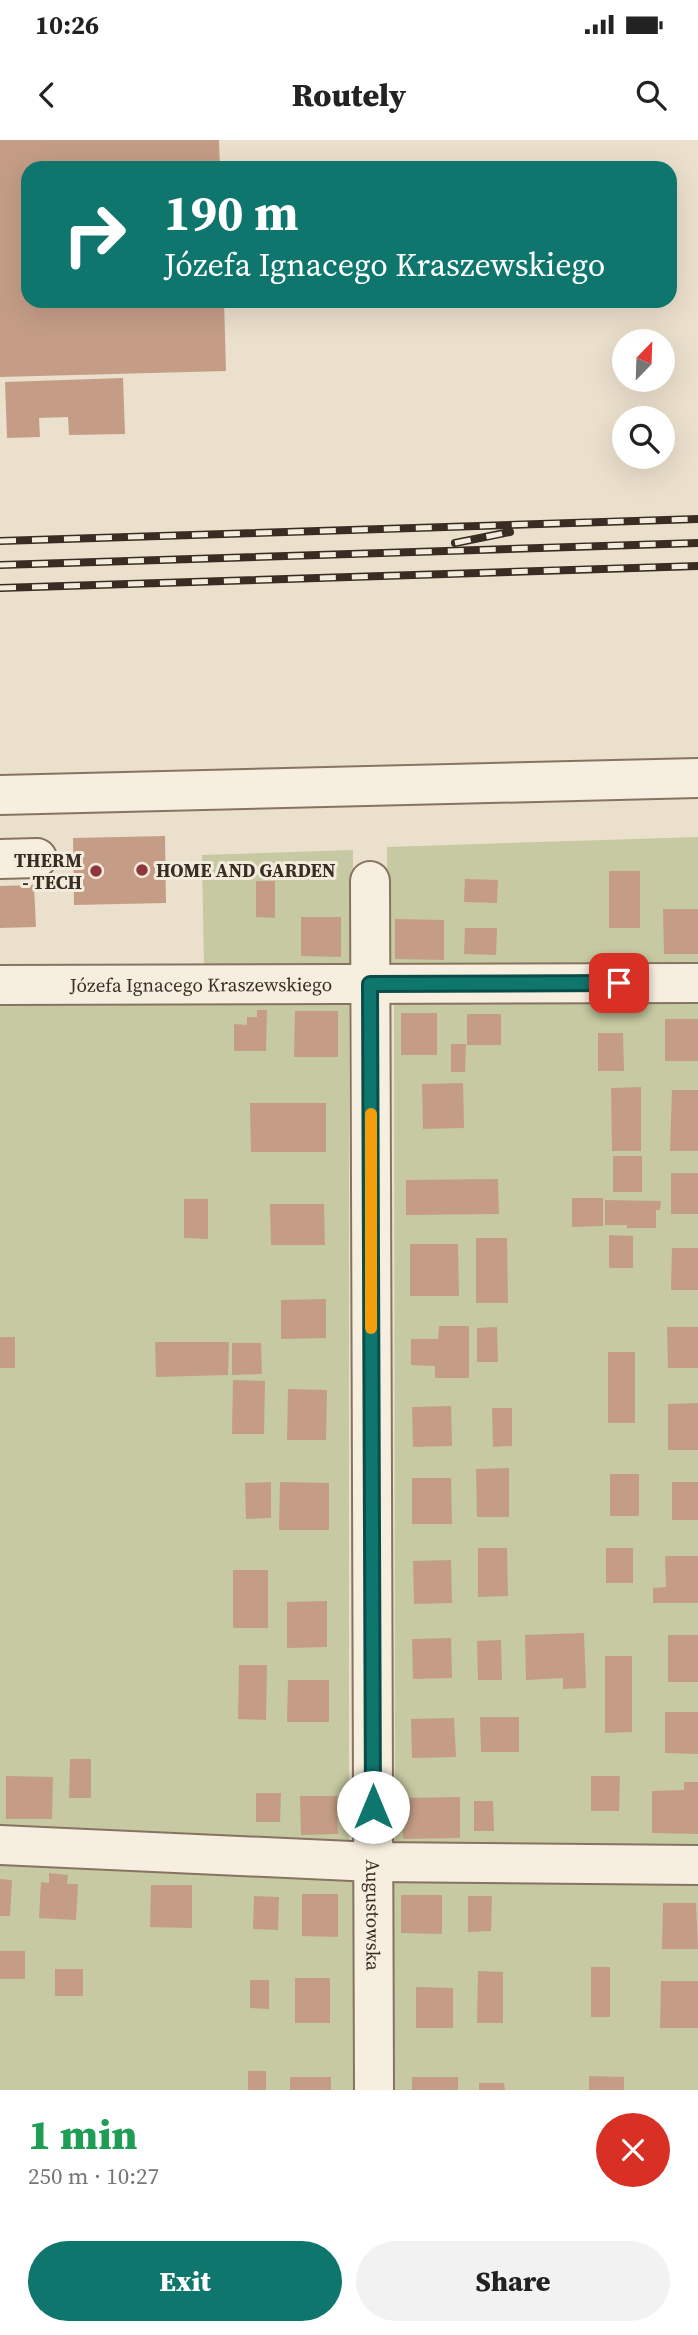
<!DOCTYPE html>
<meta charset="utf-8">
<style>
body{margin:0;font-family:"Source Serif 4",serif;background:#f2f2f2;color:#222;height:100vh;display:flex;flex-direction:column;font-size:26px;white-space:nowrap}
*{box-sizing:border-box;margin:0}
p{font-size:23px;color:#767676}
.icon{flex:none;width:38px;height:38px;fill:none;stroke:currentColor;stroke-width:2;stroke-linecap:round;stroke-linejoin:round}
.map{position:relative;height:1950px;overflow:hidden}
.details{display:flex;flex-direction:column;background:#fff;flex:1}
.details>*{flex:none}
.banner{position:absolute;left:21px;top:21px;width:656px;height:147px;border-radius:21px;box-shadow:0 7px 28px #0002;background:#0f766e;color:#fff;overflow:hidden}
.needle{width:46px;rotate:23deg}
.tools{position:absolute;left:612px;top:189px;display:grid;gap:14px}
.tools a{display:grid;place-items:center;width:63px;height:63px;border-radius:50%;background:#fff;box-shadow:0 7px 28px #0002;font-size:35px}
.pin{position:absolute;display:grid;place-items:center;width:60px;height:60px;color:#fff;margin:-30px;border-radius:14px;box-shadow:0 4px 10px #0006}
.me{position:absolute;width:77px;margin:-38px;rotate:0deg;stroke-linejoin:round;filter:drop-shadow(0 0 5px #0008)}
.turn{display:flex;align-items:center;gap:24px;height:147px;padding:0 28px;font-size:32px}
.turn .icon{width:91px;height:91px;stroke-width:2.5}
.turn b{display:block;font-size:49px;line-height:60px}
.round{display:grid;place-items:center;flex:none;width:74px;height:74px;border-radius:37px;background:#f2f2f2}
.headline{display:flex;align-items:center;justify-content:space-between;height:119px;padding:0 28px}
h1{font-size:42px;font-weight:800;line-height:52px;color:#1e9e55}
.cta{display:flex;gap:14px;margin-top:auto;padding:14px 28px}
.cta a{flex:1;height:80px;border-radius:42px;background:#0f766e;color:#fff;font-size:28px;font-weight:800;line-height:80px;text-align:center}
.cta a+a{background:#f2f2f2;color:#222}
.status{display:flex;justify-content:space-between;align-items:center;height:49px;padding:0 35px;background:#fff;direction:ltr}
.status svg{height:19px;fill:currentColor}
header{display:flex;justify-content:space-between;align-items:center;height:91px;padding:0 28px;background:#fff;font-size:32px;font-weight:800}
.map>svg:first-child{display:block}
.green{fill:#c6c9a1}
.building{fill:#c59d86}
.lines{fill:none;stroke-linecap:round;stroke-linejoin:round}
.minor-casing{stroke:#877361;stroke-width:42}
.minor{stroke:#f6eedf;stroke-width:38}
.rail-casing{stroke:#392c23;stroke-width:8}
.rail{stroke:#f3ebdb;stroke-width:5;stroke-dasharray:16;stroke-linecap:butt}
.route-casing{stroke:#0a4d48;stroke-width:18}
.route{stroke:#0f766e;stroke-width:12}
.slow{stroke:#f59e0b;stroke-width:12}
.poi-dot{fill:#90373d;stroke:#f3ebdb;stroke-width:2.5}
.labels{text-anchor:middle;stroke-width:6;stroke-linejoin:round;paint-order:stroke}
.poi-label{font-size:19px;font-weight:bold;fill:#392c23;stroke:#f3ebdb;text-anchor:end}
.street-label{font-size:19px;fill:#392c23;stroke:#f3ebdb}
</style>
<div class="status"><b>10:26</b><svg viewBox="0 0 49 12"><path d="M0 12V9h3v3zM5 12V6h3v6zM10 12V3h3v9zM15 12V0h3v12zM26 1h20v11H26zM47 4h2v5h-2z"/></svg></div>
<header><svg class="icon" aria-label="back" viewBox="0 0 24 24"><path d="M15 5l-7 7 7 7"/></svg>Routely<svg class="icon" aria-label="search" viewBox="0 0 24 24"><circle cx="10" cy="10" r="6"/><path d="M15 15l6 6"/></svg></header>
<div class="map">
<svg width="698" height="1950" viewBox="0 0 698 1950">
<rect width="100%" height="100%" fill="#ebe0cc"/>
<!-- green -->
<g class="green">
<path d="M698 697V830L388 832 387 707Z"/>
<path d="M353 710 352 833 204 831 202 715Z"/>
<path d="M349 857V1704L0 1690V859Z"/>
<path d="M394 857 698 858V1715L395 1713Z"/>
<path d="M0 1721 355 1734V1950H0Z"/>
<path d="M698 1735V1950H394L393 1738Z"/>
</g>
<!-- building -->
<g class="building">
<path d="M0 0H219L220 28H28V161H224L226 231 0 237Z"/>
<path d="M123 238 125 294 69 295 68 277 39 278 40 297 7 298 5 242Z"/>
<path d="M165 696 166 763 74 765 73 698Z"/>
<rect x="609" y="731" width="31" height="57"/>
<path d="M465 739 498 740 497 763 464 762Z"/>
<path d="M256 741H275V778L256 777Z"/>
<path d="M34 745 36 787 0 788V746Z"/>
<path d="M663 769H698V814H664Z"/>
<path d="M301 777H341V817L301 816Z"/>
<path d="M395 779 444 780V820L395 819Z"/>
<path d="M465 788H497L496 815 464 814Z"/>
<path d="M257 870H267L266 911H234V884L247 885V877H257Z"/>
<path d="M295 871H338V917H294Z"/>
<rect x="401" y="873" width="36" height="42"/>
<rect x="467" y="874" width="34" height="31"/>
<rect x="665" y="879" width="33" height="42"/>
<path d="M598 893H623L624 931H598Z"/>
<path d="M451 904H466L465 932H451Z"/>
<path d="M463 943 464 988 423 989 422 944Z"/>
<path d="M641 947V1011H612L611 948Z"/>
<path d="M672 950H698V1011H670Z"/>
<path d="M250 963H326V1012H251Z"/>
<rect x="613" y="1016" width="29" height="36"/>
<rect x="671" y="1033" width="27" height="41"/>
<path d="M498 1039 499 1074 406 1075V1040Z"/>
<path d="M572 1058H603V1086L572 1087Z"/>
<path d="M184 1059H208V1099L184 1098Z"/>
<path d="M605 1060 661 1061 660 1070H656V1088H627V1085H605Z"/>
<path d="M270 1064H324L325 1105H271Z"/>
<path d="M609 1095 633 1096V1128H609Z"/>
<path d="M476 1098H507L508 1163H476Z"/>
<path d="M410 1104H458L459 1156H410Z"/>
<path d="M672 1108H698V1150H671Z"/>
<path d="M326 1159V1198L281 1199V1160Z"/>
<path d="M439 1186H469V1238H435V1226L411 1225V1199H438Z"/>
<path d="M497 1187 498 1222H477V1188Z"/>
<path d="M667 1187H698V1228H668Z"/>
<rect x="0" y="1197" width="15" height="31"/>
<path d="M155 1202H229L228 1235 156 1237Z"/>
<path d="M232 1203H261L262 1234 232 1235Z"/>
<rect x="608" y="1212" width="27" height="71"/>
<path d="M233 1240 265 1241 264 1294H232Z"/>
<path d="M288 1249 327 1250 326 1300H287Z"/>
<path d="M698 1263V1310H668V1264Z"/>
<path d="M451 1266 452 1306 413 1307 412 1267Z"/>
<path d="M492 1268H512V1306L493 1307Z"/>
<path d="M509 1328V1377H477L476 1329Z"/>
<rect x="610" y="1334" width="29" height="42"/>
<path d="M412 1338H451L452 1384H412Z"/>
<path d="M271 1342V1378L246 1379 245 1343Z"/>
<path d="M280 1342 329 1343V1390H279Z"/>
<rect x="672" y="1342" width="26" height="38"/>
<path d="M478 1408H507L508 1456 478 1457Z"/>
<rect x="606" y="1408" width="27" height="35"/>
<path d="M665 1416H698V1463H653V1448L666 1447Z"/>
<path d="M451 1420 452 1463 414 1464 413 1421Z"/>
<rect x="233" y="1430" width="35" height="58"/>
<path d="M327 1461V1507L287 1508V1462Z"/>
<path d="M584 1493 586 1548 563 1549V1538L526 1540 525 1495Z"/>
<rect x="668" y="1495" width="30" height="47"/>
<path d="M451 1498 452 1538 413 1539 412 1499Z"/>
<path d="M501 1500 502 1540H478L477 1501Z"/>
<path d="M605 1516H632V1592L605 1593Z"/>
<path d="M239 1525H267L266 1580 238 1579Z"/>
<path d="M288 1540H329V1582H287Z"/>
<path d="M665 1572H698V1614L665 1613Z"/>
<path d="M480 1577H519V1612H481Z"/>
<path d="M454 1578 456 1617 412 1618 411 1579Z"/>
<path d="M70 1619H91V1658H69Z"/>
<path d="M6 1636 53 1637 52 1679H6Z"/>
<path d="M591 1636H620L619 1671H591Z"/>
<path d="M684 1642H698V1694L652 1693V1651L684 1650Z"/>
<path d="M256 1653H281L280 1682H256Z"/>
<path d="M300 1656H337L338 1694 301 1695Z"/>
<path d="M460 1657V1698L403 1699V1658Z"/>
<path d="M474 1661H493L494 1691H474Z"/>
<path d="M49 1733 68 1735 67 1744H78L76 1780 39 1778 41 1742 49 1743Z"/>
<path d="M0 1739 12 1740 10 1776H0Z"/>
<path d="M151 1745H192V1788L150 1787Z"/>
<path d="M302 1754H338V1797L302 1796Z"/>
<path d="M401 1755H442V1794L401 1793Z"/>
<path d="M254 1756 279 1757 278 1790 253 1789Z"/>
<path d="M468 1756H492L491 1791 468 1792Z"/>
<path d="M663 1763H696L698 1809H662Z"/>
<rect x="0" y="1811" width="25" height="28"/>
<rect x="591" y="1827" width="19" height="50"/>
<rect x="55" y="1829" width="28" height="27"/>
<path d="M478 1831 503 1832V1883H477Z"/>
<rect x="295" y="1838" width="35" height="45"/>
<path d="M250 1840H269V1869L250 1868Z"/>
<path d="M661 1841H698V1888H660Z"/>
<path d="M416 1847 453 1848V1888H416Z"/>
<rect x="248" y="1931" width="18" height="19"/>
<path d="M589 1936 624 1937V1950H589Z"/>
<rect x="290" y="1937" width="41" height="13"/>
<rect x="412" y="1937" width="46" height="13"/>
<path d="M479 1943H504L505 1950H479Z"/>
</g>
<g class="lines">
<defs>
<g id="minor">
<path d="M0 655 698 638"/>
<path d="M0 719 37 718"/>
<path id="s1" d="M370 741 374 1950"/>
<path id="s2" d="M0 845 698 843"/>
<path d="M0 1705 373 1722 698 1725"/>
</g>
</defs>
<!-- minor casing -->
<use href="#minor" class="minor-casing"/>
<!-- minor -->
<use href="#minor" class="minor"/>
<defs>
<g id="rail">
<path d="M0 401 698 379"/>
<path d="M455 403 510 392"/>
<path d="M0 425 698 403"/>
<path d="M0 448 698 426"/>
</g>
</defs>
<!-- rail casing -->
<use href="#rail" class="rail-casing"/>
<!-- rail -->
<use href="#rail" class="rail"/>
</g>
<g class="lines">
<defs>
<path id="route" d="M373 1667 370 844 619 843"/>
</defs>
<!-- route casing -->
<use href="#route" class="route-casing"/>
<!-- route -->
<use href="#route" class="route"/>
<!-- slow -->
<path class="slow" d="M371 974V1188"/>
</g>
<!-- markers -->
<g class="poi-dot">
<circle cx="142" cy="730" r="7"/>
<circle cx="96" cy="731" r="7"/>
</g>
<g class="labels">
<!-- poi labels -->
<g class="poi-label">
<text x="82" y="727">THERM<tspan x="82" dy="22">- TECH</tspan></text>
<text x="156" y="737" text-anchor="start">HOME AND GARDEN</text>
</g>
<!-- street labels -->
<g class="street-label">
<text dy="7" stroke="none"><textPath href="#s2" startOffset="201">Józefa Ignacego Kraszewskiego</textPath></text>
<text dy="7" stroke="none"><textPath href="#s1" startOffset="1034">Augustowska</textPath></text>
</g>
</g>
</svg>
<div class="tools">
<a><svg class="needle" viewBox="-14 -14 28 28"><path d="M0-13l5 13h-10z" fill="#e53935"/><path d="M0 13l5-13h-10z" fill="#767676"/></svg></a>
<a><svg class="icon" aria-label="search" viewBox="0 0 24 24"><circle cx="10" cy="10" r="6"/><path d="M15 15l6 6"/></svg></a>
</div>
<div class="pin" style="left:619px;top:843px;background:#d93025"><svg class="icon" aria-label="arrive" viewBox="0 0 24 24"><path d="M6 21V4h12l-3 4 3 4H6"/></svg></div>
<svg class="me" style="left:373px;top:1667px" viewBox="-20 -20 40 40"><circle r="19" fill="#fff"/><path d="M0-13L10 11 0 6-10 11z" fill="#0f766e"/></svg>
<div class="banner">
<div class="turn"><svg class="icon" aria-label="right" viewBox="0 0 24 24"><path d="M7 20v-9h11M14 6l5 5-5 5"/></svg><div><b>190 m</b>Józefa Ignacego Kraszewskiego</div></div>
</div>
</div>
<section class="details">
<div class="headline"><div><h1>1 min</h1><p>250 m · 10:27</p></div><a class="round" style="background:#d93025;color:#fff"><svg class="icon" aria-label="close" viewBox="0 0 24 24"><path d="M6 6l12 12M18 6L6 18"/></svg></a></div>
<div class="cta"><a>Exit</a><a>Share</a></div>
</section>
